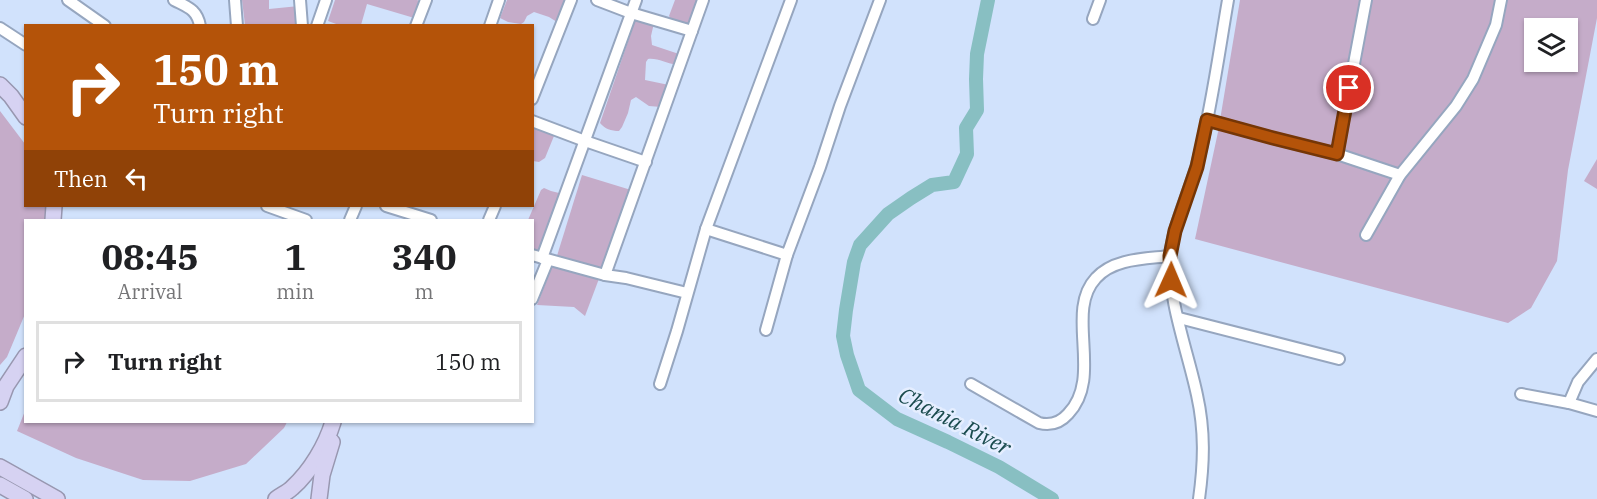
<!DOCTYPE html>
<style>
body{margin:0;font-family:"IBM Plex Serif",serif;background:#f2f2f2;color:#202124;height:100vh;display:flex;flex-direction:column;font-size:22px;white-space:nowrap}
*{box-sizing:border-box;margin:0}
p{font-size:20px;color:#757577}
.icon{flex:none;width:33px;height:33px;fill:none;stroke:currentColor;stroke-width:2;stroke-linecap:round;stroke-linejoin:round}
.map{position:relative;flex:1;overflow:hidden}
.panel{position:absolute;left:24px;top:219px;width:510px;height:204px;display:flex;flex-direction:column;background:#fff;border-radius:0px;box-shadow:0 2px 4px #0004}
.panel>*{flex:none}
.banner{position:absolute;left:24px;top:24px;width:510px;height:183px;border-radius:0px;box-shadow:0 2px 4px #0004;background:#b45309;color:#fff;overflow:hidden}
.buttons{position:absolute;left:1524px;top:18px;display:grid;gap:12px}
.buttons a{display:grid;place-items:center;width:54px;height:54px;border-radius:0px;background:#fff;box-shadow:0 2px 4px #0004;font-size:30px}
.pin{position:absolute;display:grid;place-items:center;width:51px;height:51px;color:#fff;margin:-26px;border:3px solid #fff;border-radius:50%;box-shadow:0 2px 6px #0007}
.me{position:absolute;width:66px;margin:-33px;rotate:1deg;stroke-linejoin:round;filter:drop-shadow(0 0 4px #0008)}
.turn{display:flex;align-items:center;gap:21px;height:126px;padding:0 30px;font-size:27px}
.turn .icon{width:78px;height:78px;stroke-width:2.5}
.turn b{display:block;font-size:42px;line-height:51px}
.then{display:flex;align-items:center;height:57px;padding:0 30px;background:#0003;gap:12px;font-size:22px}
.eta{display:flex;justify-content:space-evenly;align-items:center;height:102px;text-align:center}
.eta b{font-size:36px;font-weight:700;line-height:42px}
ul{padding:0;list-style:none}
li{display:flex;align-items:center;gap:18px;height:81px;margin:0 12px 9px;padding:0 18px;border:3px solid #e0e0e0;border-radius:0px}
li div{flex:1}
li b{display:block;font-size:22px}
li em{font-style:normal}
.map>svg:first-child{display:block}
.green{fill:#c5acc9;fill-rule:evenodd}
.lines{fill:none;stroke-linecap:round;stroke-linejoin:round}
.river{stroke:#88bfc2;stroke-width:14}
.minor-casing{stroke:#96a6bf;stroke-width:14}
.highway-casing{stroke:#9897b0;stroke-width:18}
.minor{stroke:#fff;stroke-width:10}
.highway{stroke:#d6d2f2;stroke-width:15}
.route-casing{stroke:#753606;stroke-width:15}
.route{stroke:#b45309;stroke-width:10}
.labels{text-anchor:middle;stroke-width:5;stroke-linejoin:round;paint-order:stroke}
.water-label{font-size:22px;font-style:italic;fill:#1a4b4e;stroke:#e5eeff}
</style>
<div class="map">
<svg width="1597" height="499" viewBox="0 0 1597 499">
<rect width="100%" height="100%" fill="#d1e2fc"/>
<!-- green -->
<g class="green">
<path d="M242 0H269V9L299 6 301 25H245Z"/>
<path d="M335 0H417L428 4 421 20 367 4 361 25H339L328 21Z"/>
<path d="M507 0H570L557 22 549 17 534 12 527 16 524 22 521 24 508 22 500 18Z"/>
<path d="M675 0H699L689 25 671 19 669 16Z"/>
<path d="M1240 0H1597V18L1568 170 1557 261 1531 308 1508 323 1195 239 1218 132ZM1534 28H1568V62H1534Z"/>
<path d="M636 18 654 23 651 36 652 45 679 54 676 65C666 63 658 58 648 59L646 62 645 80 669 85 661 107 649 106 636 97 631 100 628 113 622 127 619 131C611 131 605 129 600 123Z"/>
<path d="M0 111 25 144 26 206H48L47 220H26L25 314 7 357 0 365Z"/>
<path d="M533 127 554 136 545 158 539 162 533 161Z"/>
<path d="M1597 159V189L1584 181Z"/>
<path d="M582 175 631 190 601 270 556 259Z"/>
<path d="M544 188 551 191 571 196 548 258 533 253 532 220H528L541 190Z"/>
<path d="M553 264 600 276 585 316 574 307 537 305Z"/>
<path d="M25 411 26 422H287L284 428 246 464 190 481 143 480 76 458 17 431Z"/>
</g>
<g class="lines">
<!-- river -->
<path class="river" d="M988 0 977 54 976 79 977 110 966 128 967 154 954 182 932 185 911 198 888 214 860 245 854 262 846 310 843 336 847 355 859 390 897 419 948 442 999 467 1052 499"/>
<defs>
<g id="minor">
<path d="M68 0 105 26"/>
<path d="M174 0C187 7 197 9 200 26"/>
<path d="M235 0 237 26"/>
<path d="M300 0 302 26"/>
<path d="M597 0 631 13 692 31"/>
<path d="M1093 19 1100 0"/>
<path d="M317 26 326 0"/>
<path d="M416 26 426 0"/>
<path d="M490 26 499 0"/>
<path d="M0 28 26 45"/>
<path d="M532 99 571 0"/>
<path d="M1207 120 1273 138 1337 154 1400 175"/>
<path d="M532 121 585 141 646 162"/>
<path d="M1337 154 1366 0"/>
<path d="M267 206 306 220"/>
<path d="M386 206 431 220"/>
<path d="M350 220 356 206"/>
<path d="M489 220 495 206"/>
<path d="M706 229 787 255 820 167 840 106 880 0"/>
<path d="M1366 235 1400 175 1456 106 1473 79 1496 25 1501 0"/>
<path d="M532 255 605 275 626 278 687 293"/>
<path d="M542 258 636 0"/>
<path d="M605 275 703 0"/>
<path d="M532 299 548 260"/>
<path d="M1179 318 1339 359"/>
<path d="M766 330 787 255"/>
<path d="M660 384 677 331 706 229 791 0"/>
<path d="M971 384 1039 423C1051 426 1060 423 1068 414 1104 377 1064 312 1096 278 1114 258 1146 259 1170 256"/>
<path d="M1521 394 1569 403 1597 411"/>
<path d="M1569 403 1578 382 1597 359"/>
<path d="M1199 499C1204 463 1205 431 1197 395 1188 352 1168 301 1170 257 1173 223 1191 190 1199 157 1212 105 1219 52 1228 0"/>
</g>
<g id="highway">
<path d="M0 85 11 96 26 117"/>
<path d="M53 220 54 206"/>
<path d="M0 402 6 386 26 356"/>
<path d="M0 467 57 499"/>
<path d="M0 485 25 499"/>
<path d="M276 499C281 495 288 492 292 488 311 471 326 445 333 422"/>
<path d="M319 499 322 475 332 442"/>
</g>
</defs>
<!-- minor casing -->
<use href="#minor" class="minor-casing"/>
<!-- highway casing -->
<use href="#highway" class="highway-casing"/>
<!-- minor -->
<use href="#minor" class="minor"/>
<!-- highway -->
<use href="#highway" class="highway"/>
</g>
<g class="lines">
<defs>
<path id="route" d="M1171 280 1170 256 1175 231 1197 167 1207 120 1273 138 1337 154 1349 88"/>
</defs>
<!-- route casing -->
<use href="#route" class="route-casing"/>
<!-- route -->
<use href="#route" class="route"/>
</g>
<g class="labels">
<!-- water labels -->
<g class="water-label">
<text transform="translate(955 421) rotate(27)" y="8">Chania River</text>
</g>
</g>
</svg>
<div class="buttons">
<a><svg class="icon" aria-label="layers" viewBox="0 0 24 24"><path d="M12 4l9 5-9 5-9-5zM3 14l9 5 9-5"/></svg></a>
</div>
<div class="pin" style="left:1349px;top:88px;background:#d93025"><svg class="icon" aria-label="arrive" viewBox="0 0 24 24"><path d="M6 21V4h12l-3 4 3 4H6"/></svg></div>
<svg class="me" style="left:1171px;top:280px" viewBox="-20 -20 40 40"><path d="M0-17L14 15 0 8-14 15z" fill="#b45309" stroke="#fff" stroke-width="4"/></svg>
<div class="banner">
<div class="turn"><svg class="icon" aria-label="right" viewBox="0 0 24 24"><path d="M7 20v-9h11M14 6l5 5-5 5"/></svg><div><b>150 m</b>Turn right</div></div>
<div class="then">Then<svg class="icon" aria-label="left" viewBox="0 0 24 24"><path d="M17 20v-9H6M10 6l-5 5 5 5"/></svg></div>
</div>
<section class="panel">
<div class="eta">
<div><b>08:45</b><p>Arrival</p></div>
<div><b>1</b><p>min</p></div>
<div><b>340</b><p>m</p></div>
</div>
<ul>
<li><svg class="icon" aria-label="right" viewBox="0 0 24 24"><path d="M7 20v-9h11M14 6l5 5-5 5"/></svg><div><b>Turn right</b></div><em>150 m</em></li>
</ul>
</section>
</div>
